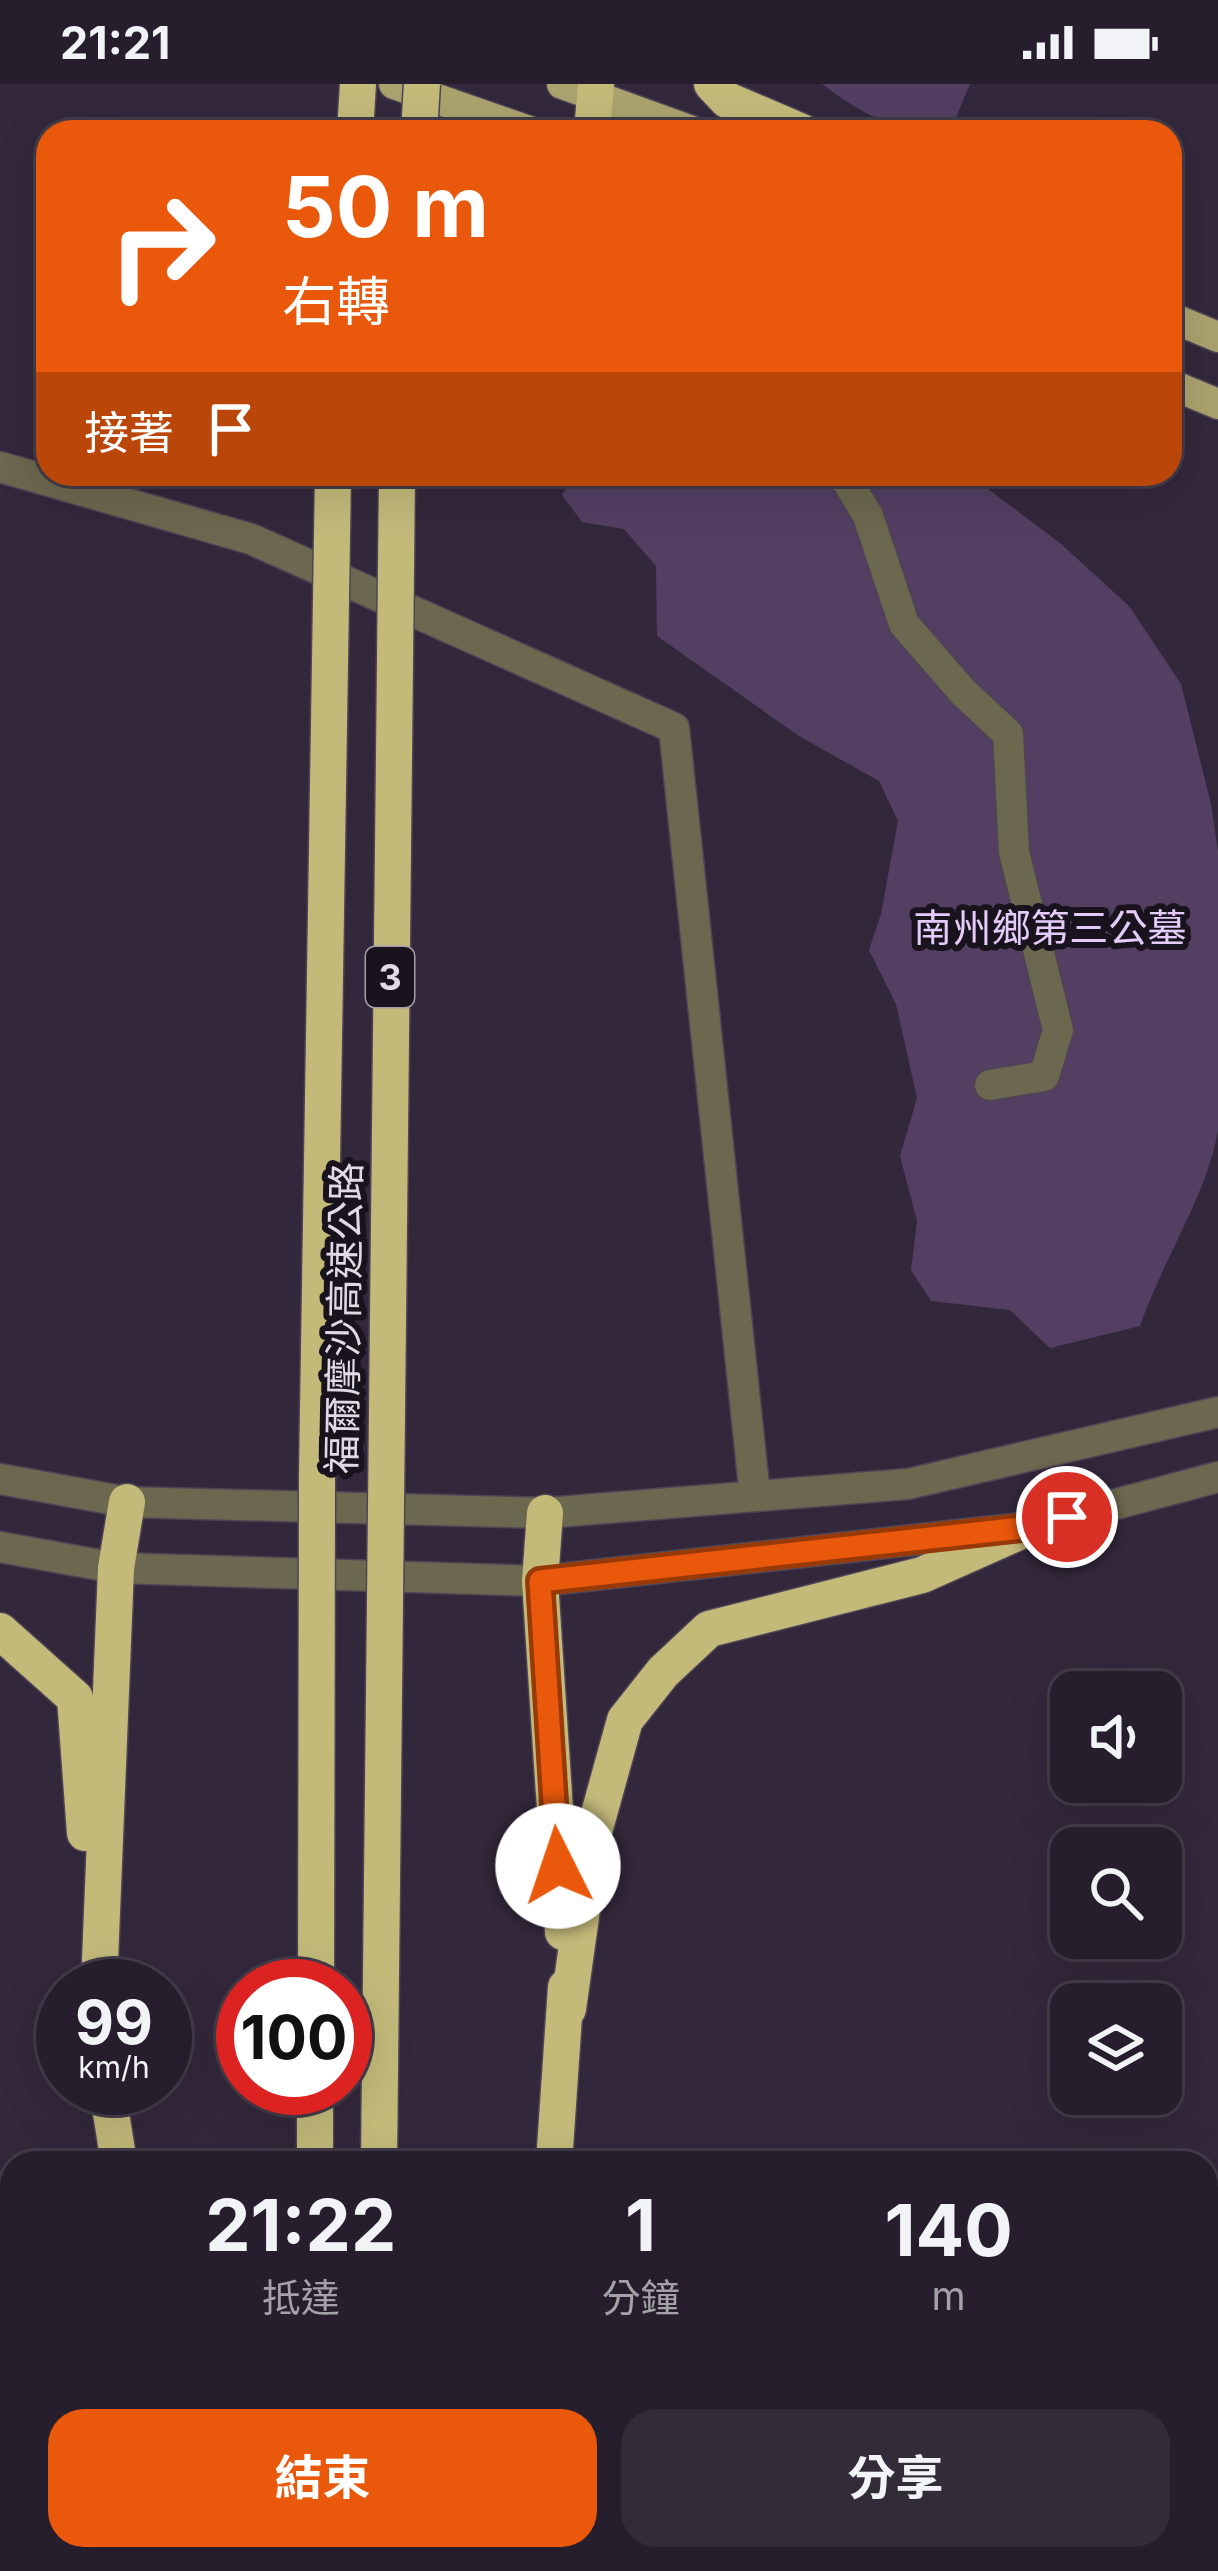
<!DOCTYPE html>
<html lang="zh-TW">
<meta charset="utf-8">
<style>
body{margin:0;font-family:Inter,"Noto Sans TC",sans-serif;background:#322b38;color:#f1f3f6;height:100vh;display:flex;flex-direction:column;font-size:45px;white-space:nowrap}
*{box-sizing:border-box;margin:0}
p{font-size:39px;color:#a4a2a9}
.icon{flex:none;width:66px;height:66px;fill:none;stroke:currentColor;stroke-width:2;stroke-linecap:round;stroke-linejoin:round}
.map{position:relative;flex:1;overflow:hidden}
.panel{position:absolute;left:0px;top:2067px;width:1218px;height:420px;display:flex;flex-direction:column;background:#261e2c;border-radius:36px 36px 0 0;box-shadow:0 12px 48px #0002,0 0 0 3px #423c48}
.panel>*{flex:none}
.hud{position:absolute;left:36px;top:36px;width:1146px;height:366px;border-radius:36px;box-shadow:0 12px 48px #0002,0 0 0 3px #423c48;background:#ea580c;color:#fff;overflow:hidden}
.buttons{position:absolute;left:1050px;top:1587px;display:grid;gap:24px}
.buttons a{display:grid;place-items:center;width:132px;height:132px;border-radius:24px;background:#261e2c;box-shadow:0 12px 48px #0002,0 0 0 3px #423c48;font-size:60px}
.speed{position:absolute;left:36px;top:1875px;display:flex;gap:24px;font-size:60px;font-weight:700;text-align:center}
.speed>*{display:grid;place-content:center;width:156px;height:156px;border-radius:50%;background:#261e2c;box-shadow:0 12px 48px #0002,0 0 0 3px #423c48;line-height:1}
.speed small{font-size:30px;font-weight:400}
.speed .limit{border:18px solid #d22;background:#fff;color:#111}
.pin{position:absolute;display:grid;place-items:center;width:102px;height:102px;color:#fff;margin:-51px;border:6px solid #fff;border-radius:50%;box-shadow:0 3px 12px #0007}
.me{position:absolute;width:132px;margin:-66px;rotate:356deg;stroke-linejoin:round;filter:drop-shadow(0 0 9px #0008)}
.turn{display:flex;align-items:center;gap:42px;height:252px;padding:0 48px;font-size:54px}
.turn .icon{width:156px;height:156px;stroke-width:2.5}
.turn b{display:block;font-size:84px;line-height:102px}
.then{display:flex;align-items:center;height:114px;padding:0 48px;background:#0003;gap:24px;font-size:45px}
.eta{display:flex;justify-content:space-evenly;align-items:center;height:204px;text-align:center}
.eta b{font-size:72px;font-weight:700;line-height:84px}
.primary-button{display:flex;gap:24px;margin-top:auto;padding:24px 48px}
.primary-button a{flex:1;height:138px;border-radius:36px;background:#ea580c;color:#fff;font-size:48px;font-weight:700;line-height:138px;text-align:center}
.primary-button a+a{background:#322b38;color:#f1f3f6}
.status{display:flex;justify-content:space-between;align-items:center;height:84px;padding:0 60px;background:#261e2c;direction:ltr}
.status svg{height:33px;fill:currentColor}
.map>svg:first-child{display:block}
.green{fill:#533f62}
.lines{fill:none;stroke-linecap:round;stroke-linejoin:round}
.minor-casing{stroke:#4f4456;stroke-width:33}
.major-casing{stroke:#4f4456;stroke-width:33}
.highway-casing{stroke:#4f4456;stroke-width:39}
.minor{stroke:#6c684f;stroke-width:30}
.major{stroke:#aaa36e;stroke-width:30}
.highway{stroke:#c3ba7a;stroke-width:36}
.highway-bridge-casing{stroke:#4f4456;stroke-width:39;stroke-linecap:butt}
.highway-bridge{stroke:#c3ba7a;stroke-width:36}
.route-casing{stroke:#983908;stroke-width:30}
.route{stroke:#ea580c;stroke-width:21}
.labels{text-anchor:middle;stroke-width:12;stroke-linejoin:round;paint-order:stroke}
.shield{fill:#18131c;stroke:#a49ea9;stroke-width:3}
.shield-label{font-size:36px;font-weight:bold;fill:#e0dae6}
.park-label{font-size:39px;fill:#e4cbf9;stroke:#18131c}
.street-label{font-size:39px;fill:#e0dae6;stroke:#18131c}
</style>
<div class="status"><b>21:21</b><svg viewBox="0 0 49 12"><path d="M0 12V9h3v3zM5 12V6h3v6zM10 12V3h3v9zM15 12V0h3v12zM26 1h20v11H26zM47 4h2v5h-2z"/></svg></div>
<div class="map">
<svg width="1218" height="2487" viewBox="0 0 1218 2487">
<rect width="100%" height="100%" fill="#33283b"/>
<!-- green -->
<g class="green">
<path d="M822 0H970L950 48C896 48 864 32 822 0Z"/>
<path d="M574 390H968L1060 459 1129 522 1181 600 1211 720 1218 767V1046C1209 1106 1161 1180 1140 1242L1050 1264 1010 1226 931 1217 911 1186 917 1137 900 1072 917 1014 896 920 869 866 881 830 898 737 879 697 799 652 657 552 656 482 624 445 582 438 562 411Z"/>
</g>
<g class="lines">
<defs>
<g id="minor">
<path d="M0 383 251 455 674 644 755 1412"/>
<path d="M843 390 868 432 904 540 963 608 1008 650 1014 768 1058 946 1044 992 990 1001"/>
<path d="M0 1395 127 1418 545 1429 908 1400 1218 1328"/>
<path d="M0 1463 116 1484 540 1497 1030 1443 1218 1393"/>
</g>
<g id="major">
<path d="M394 0 532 48"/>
<path d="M562 0 695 48"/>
<path d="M1170 233 1218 253"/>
<path d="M1170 300 1218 320"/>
</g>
<g id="highway">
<path d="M712 0 727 16 802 48"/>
<path d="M355 48 358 0"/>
<path d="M592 48 596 0"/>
<path d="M545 1429 540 1497 563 1848"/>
<path d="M0 1547 75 1614 85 1749"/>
<path d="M99 1902 116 1484 127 1418"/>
<path d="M568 1925 592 1755 625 1636 663 1588 709 1545 922 1491 1030 1443"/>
<path d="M107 2004 119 2079"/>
<path d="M315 2079V2004"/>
<path d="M554 2079 566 1903"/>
<path d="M195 2475 198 2487"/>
<path d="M320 2475 321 2487"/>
<path d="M384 2475 385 2487"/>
<path d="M518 2487 519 2475"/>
</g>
</defs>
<!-- minor casing -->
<use href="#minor" class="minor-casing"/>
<!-- major casing -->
<use href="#major" class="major-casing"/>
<!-- highway casing -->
<use href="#highway" class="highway-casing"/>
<!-- minor -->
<use href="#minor" class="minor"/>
<!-- major -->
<use href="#major" class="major"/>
<!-- highway -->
<use href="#highway" class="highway"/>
<defs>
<g id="highway-bridge">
<path d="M419 48 422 0"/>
<path d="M316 1902 317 1391 333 390"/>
<path d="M379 2079 397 390"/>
</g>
</defs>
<!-- highway-bridge casing -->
<use href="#highway-bridge" class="highway-bridge-casing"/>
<!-- highway-bridge -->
<use href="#highway-bridge" class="highway-bridge"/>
</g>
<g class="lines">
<defs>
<path id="route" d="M558 1782 540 1497 1030 1443 1067 1433"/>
</defs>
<!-- route casing -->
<use href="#route" class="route-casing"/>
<!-- route -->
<use href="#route" class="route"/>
</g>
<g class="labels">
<!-- shield labels -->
<rect class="shield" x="366" y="863" width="48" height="60" rx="9"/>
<g class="shield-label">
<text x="390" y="906">3</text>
</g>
<!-- park labels -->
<g class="park-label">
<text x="1050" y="858">南州鄉第三公墓</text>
</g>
<!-- street labels -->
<g class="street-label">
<text transform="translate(344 1234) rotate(-89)" y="14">福爾摩沙高速公路</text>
</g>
</g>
</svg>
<div class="buttons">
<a><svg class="icon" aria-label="sound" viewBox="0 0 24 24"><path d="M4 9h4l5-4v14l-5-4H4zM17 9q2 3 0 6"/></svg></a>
<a><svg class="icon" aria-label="search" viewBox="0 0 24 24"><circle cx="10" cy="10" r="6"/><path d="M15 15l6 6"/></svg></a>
<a><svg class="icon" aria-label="layers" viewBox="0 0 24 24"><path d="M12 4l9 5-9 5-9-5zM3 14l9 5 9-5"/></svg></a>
</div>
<div class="speed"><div>99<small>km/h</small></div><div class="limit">100</div></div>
<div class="pin" style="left:1067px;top:1433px;background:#d93025"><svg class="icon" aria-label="arrive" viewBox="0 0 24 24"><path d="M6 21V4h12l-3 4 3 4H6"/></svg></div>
<svg class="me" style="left:558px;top:1782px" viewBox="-20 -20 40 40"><circle r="19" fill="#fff"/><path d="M0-13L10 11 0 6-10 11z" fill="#ea580c"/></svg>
<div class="hud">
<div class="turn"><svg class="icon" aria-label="right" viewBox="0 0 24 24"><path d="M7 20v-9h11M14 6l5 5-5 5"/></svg><div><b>50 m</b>右轉</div></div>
<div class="then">接著<svg class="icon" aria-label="arrive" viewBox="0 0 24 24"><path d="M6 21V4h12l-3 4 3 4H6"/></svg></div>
</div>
<section class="panel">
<div class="eta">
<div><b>21:22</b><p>抵達</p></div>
<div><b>1</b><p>分鐘</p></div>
<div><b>140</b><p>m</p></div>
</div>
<div class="primary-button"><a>結束</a><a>分享</a></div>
</section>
</div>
